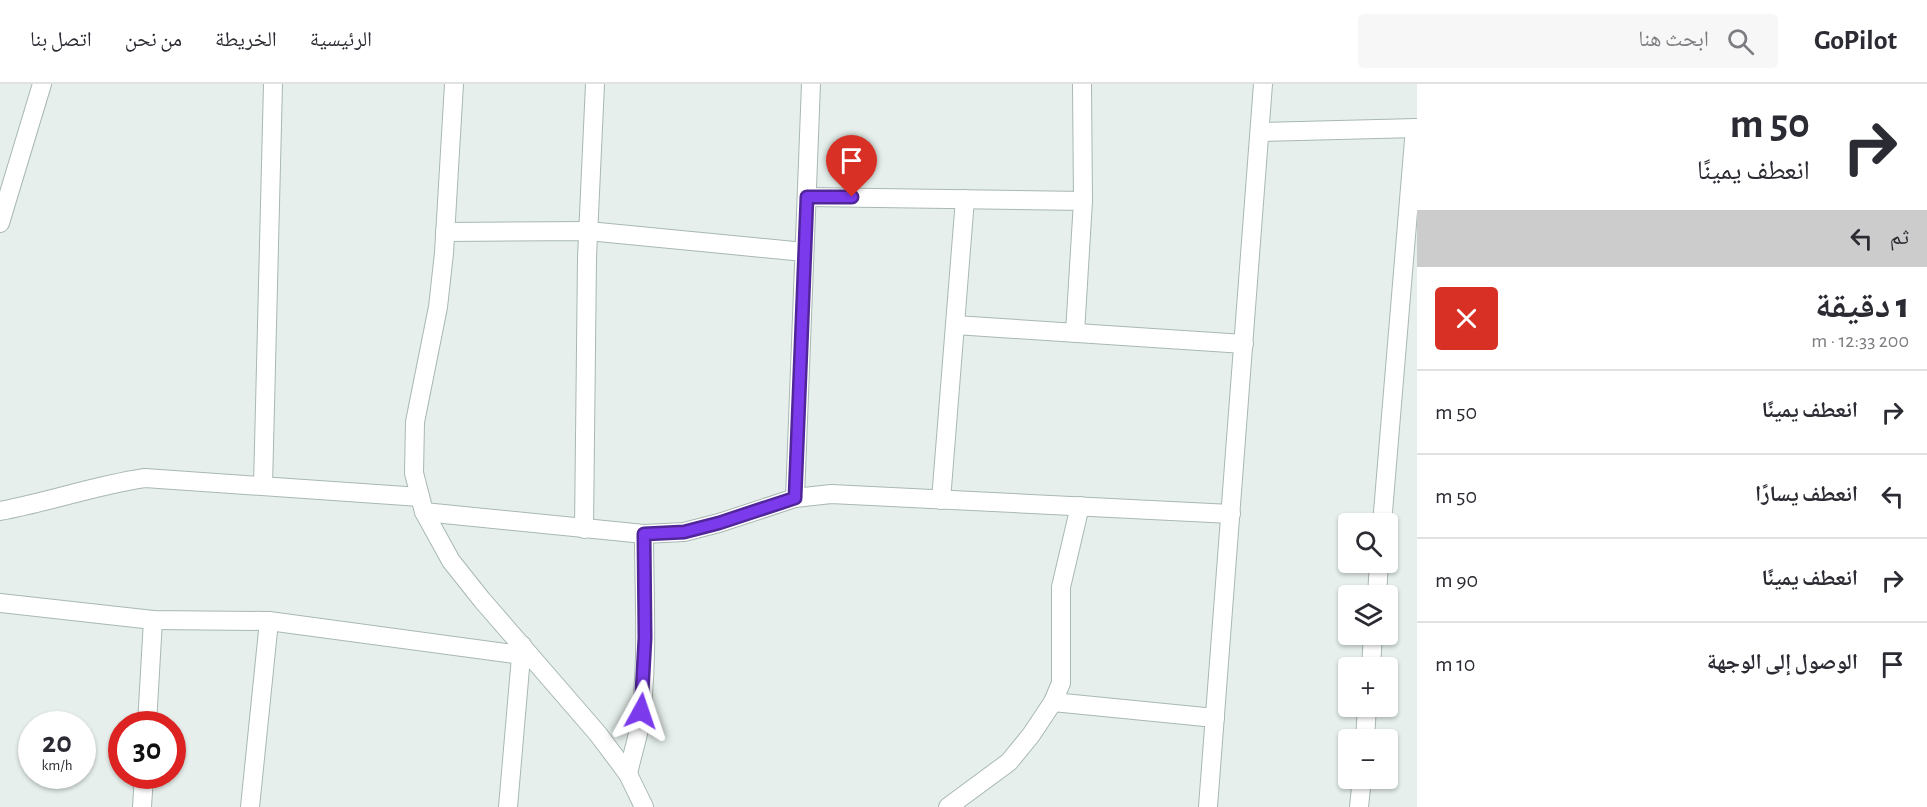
<!DOCTYPE html>
<html lang="ar">
<meta charset="utf-8">
<style>
body{margin:0;font-family:"Alegreya Sans","Noto Naskh Arabic",sans-serif;background:#f7f7f7;color:#2b2b33;direction:rtl;height:100vh;display:flex;flex-direction:column;font-size:22px;white-space:nowrap}
*{box-sizing:border-box;margin:0}
p{font-size:20px;color:#7c7c81}
.icon{flex:none;width:33px;height:33px;fill:none;stroke:currentColor;stroke-width:2;stroke-linecap:round;stroke-linejoin:round}
.map{position:relative;flex:1;overflow:hidden;direction:ltr}
.panel{display:flex;flex-direction:column;background:#fff;width:510px}
.panel>*{flex:none}
.banner{background:#fff;color:#2b2b33;overflow:hidden}
.tools{position:absolute;left:1338px;top:429px;display:grid;gap:12px}
.tools a{display:grid;place-items:center;width:60px;height:60px;border-radius:6px;background:#fff;box-shadow:0 2px 4px #0004;font-size:30px}
.speed{position:absolute;left:18px;top:627px;display:flex;gap:12px;font-size:30px;font-weight:700;text-align:center}
.speed>*{display:grid;place-content:center;width:78px;height:78px;border-radius:50%;background:#fff;box-shadow:0 2px 4px #0004;line-height:1}
.speed small{font-size:15px;font-weight:400}
.speed .limit{border:9px solid #d22;background:#fff;color:#111}
.pin{position:absolute;display:grid;place-items:center;width:51px;height:51px;color:#fff;margin:-62px -26px;border-radius:50% 50% 50% 0;rotate:-45deg;box-shadow:0 0 6px #0007}
.pin .icon{rotate:45deg}
.me{position:absolute;width:66px;margin:-33px;rotate:5deg;stroke-linejoin:round;filter:drop-shadow(0 0 4px #0008)}
.turn{display:flex;align-items:center;gap:21px;height:126px;padding:0 18px;font-size:27px}
.turn .icon{width:78px;height:78px;stroke-width:2.5}
.turn b{display:block;font-size:42px;line-height:51px}
.then{display:flex;align-items:center;height:57px;padding:0 18px;background:#0003;gap:12px;font-size:22px}
.round{display:grid;place-items:center;flex:none;width:63px;height:63px;border-radius:6px;background:#f7f7f7}
.headline{display:flex;align-items:center;justify-content:space-between;height:102px;padding:0 18px}
h1{font-size:36px;font-weight:800;line-height:45px}
ul{padding:0;list-style:none}
li{display:flex;align-items:center;gap:18px;height:84px;padding:0 18px;border-top:2px solid #e1e1e2}
li div{flex:1}
li b{display:block;font-size:22px}
li em{font-style:normal}
header{display:flex;align-items:center;gap:36px;box-sizing:border-box;height:84px;padding:0 30px;background:#fff;border-bottom:2px solid #e1e1e2}
header strong{font-size:28px}
nav{display:flex;gap:33px;margin-inline-start:auto;font-size:21px}
.search{width:420px;height:54px;background:#f7f7f7;display:flex;align-items:center;gap:15px;box-sizing:border-box;padding:0 21px;border-radius:6px;color:#7c7c81;font-size:22px}
main{display:flex;flex:1;min-height:0}
.map>svg:first-child{display:block}
.lines{fill:none;stroke-linecap:round;stroke-linejoin:round}
.minor-casing{stroke:#a8b8b2;stroke-width:20}
.minor{stroke:#fff;stroke-width:18}
.route-casing{stroke:#51269a;stroke-width:15}
.route{stroke:#7c3aed;stroke-width:10}
</style>
<header>
<strong>GoPilot</strong>
<div class="search"><svg class="icon" aria-label="search" viewBox="0 0 24 24"><circle cx="10" cy="10" r="6"/><path d="M15 15l6 6"/></svg>ابحث هنا</div>
<nav><a>الرئيسية</a><a>الخريطة</a><a>من نحن</a><a>اتصل بنا</a></nav>
</header>
<main>
<section class="panel">
<div class="banner">
<div class="turn"><svg class="icon" aria-label="right" viewBox="0 0 24 24"><path d="M7 20v-9h11M14 6l5 5-5 5"/></svg><div><b>50 m</b>انعطف يمينًا</div></div>
<div class="then">ثم<svg class="icon" aria-label="left" viewBox="0 0 24 24"><path d="M17 20v-9H6M10 6l-5 5 5 5"/></svg></div>
</div>
<div class="headline"><div><h1>1 دقيقة</h1><p>200 m · 12:33</p></div><a class="round" style="background:#d93025;color:#fff"><svg class="icon" aria-label="close" viewBox="0 0 24 24"><path d="M6 6l12 12M18 6L6 18"/></svg></a></div>
<ul>
<li><svg class="icon" aria-label="right" viewBox="0 0 24 24"><path d="M7 20v-9h11M14 6l5 5-5 5"/></svg><div><b>انعطف يمينًا</b></div><em>50 m</em></li>
<li><svg class="icon" aria-label="left" viewBox="0 0 24 24"><path d="M17 20v-9H6M10 6l-5 5 5 5"/></svg><div><b>انعطف يسارًا</b></div><em>50 m</em></li>
<li><svg class="icon" aria-label="right" viewBox="0 0 24 24"><path d="M7 20v-9h11M14 6l5 5-5 5"/></svg><div><b>انعطف يمينًا</b></div><em>90 m</em></li>
<li><svg class="icon" aria-label="arrive" viewBox="0 0 24 24"><path d="M6 21V4h12l-3 4 3 4H6"/></svg><div><b>الوصول إلى الوجهة</b></div><em>10 m</em></li>
</ul>
</section>
<div class="map">
<svg width="1417" height="723" viewBox="0 0 1417 723">
<rect width="100%" height="100%" fill="#e6efeb"/>
<g class="lines">
<defs>
<g id="minor">
<path d="M454 0 444 169 438 223 415 338 414 389 424 428 451 477 482 516 598 650 628 690 644 723"/>
<path d="M1261 48 1417 44"/>
<path d="M807 113 1083 117"/>
<path d="M0 139 42 0"/>
<path d="M445 148 588 147 804 168"/>
<path d="M955 241 1244 260"/>
<path d="M1075 249 1083 117 1082 0"/>
<path d="M263 402 273 0"/>
<path d="M795 414 811 0"/>
<path d="M941 416 965 115"/>
<path d="M0 427C49 418 96 401 145 394L420 413"/>
<path d="M424 428 644 450 684 448 719 439 795 414 831 410 1231 430"/>
<path d="M1382 440 1415 44"/>
<path d="M584 445 587 174 595 0"/>
<path d="M1377 512 1379 478"/>
<path d="M0 519 153 536 269 537 521 571"/>
<path d="M1371 584 1373 550"/>
<path d="M1053 618 1215 634"/>
<path d="M147 640 153 536"/>
<path d="M1365 656 1367 622"/>
<path d="M628 690C631 675 636 660 639 645 649 580 644 515 644 450"/>
<path d="M142 723 144 692"/>
<path d="M250 723 269 537"/>
<path d="M508 723 522 561"/>
<path d="M948 723 1009 678 1031 651 1053 618 1061 599V503L1080 422"/>
<path d="M1208 723 1263 0"/>
<path d="M1359 723 1362 694"/>
</g>
</defs>
<!-- minor casing -->
<use href="#minor" class="minor-casing"/>
<!-- minor -->
<use href="#minor" class="minor"/>
</g>
<g class="lines">
<defs>
<path id="route" d="M641 627 645 554 644 450 684 448 719 439 795 414 807 113H852"/>
</defs>
<!-- route casing -->
<use href="#route" class="route-casing"/>
<!-- route -->
<use href="#route" class="route"/>
</g>
</svg>
<div class="tools">
<a><svg class="icon" aria-label="search" viewBox="0 0 24 24"><circle cx="10" cy="10" r="6"/><path d="M15 15l6 6"/></svg></a>
<a><svg class="icon" aria-label="layers" viewBox="0 0 24 24"><path d="M12 4l9 5-9 5-9-5zM3 14l9 5 9-5"/></svg></a>
<a>+</a>
<a>−</a>
</div>
<div class="speed"><div>20<small>km/h</small></div><div class="limit">30</div></div>
<div class="pin" style="left:852px;top:113px;background:#d93025"><svg class="icon" aria-label="arrive" viewBox="0 0 24 24"><path d="M6 21V4h12l-3 4 3 4H6"/></svg></div>
<svg class="me" style="left:641px;top:627px" viewBox="-20 -20 40 40"><path d="M0-17L14 15 0 8-14 15z" fill="#7c3aed" stroke="#fff" stroke-width="4"/></svg>
</div>
</main>
